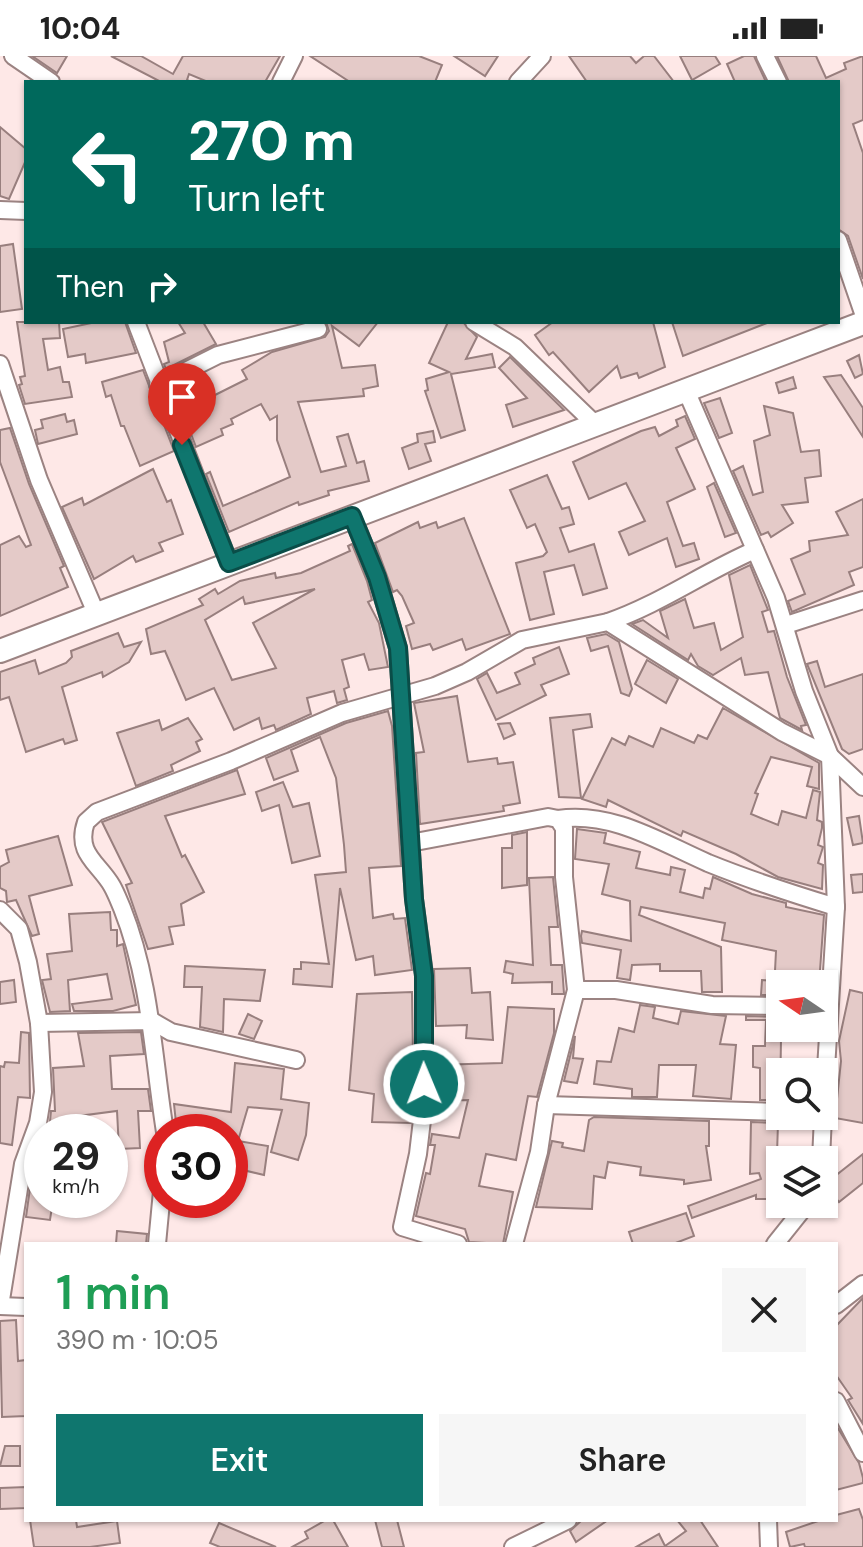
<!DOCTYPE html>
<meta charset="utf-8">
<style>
body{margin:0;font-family:"DM Sans",sans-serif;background:#f6f6f6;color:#222;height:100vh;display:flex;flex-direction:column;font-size:30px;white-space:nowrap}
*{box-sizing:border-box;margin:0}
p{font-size:26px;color:#767676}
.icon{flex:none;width:44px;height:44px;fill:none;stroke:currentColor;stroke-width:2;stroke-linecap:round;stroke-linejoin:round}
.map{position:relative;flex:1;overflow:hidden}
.side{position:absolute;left:24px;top:1186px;width:814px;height:280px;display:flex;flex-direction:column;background:#fff;border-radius:0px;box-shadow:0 2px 6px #0004}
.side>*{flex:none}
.banner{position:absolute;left:24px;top:24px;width:816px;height:244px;border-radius:0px;box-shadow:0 2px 6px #0004;background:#00695c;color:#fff;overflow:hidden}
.needle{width:52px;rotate:283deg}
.tools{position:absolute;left:766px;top:914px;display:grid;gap:16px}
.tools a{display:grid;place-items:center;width:72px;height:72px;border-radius:0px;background:#fff;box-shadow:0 2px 6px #0004;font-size:40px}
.speed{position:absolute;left:24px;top:1058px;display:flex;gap:16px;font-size:40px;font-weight:700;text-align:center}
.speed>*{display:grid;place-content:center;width:104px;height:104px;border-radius:50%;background:#fff;box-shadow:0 2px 6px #0004;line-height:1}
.speed small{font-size:20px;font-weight:400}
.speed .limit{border:12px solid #d22;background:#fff;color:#111}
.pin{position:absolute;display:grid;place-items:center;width:68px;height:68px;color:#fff;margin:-82px -34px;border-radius:50% 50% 50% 0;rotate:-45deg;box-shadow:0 0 8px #0007}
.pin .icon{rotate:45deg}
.me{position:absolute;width:88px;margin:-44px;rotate:359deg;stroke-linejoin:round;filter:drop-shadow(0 0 6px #0008)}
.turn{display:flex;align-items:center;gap:28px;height:168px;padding:0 32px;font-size:36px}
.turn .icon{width:104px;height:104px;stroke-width:2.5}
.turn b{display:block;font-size:56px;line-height:68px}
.then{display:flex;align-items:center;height:76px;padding:0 32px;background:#0003;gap:16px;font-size:30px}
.round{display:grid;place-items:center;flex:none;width:84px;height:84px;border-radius:0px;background:#f6f6f6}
.overview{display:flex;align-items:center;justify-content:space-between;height:136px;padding:0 32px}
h1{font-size:48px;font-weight:600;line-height:60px;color:#1e9e55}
.cta{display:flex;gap:16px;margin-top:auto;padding:16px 32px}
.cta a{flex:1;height:92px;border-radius:0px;background:#0f766e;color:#fff;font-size:32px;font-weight:600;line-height:92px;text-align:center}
.cta a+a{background:#f6f6f6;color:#222}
.status{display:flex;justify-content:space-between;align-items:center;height:56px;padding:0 40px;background:#fff;direction:ltr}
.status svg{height:22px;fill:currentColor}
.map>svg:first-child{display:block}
.building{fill:#e4cac8;stroke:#987f7e;stroke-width:2;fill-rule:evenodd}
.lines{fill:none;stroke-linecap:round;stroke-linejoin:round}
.street-casing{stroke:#9b8382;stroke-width:20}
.secondary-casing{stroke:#9b8382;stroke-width:26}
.street{stroke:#fff;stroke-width:16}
.secondary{stroke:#fff;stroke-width:22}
.route-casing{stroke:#0a4d48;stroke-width:20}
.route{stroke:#0f766e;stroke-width:14}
</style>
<div class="status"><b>10:04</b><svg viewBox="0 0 49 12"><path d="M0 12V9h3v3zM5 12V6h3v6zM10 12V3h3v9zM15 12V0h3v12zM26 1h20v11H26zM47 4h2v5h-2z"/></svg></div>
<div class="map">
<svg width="863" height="1491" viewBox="0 0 863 1491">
<rect width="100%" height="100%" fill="#fee8e7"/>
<!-- building -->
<g class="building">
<path d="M32 0H67L57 17Z"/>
<path d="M111 0H141L173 18 183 0H280L265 26H208L189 18 187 24 191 26H161Z"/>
<path d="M310 0H419L442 9 435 26H350Z"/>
<path d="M454 0H498L485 20Z"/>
<path d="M569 0H630L636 7 644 0H654L674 26H587Z"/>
<path d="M680 0H715L720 8 692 24Z"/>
<path d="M744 0H754L766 26H735L727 8Z"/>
<path d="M777 0H816L826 22 846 13 844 7 863 0V64L853 68 863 97V223L848 180 838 173V26H789Z"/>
<path d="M0 71 26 93V104L9 143 0 140Z"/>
<path d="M13 188 22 253 0 256V190Z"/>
<path d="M17 266H59L60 282 43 283 48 314 60 311 63 326H69L72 341 25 348 19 329 22 328 20 321 25 320Z"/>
<path d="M96 266H125L136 297 86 307 85 298 68 301 63 273Z"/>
<path d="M178 266H203L216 288 166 313 164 308 169 306 164 286 185 277Z"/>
<path d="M326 266H378L359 290 332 270 342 312 375 309 378 330 363 333 364 340 298 346 321 416 346 410 337 381 348 378 357 407 364 405 369 425 328 435 329 439 299 449 298 446 229 476 206 418 210 416 223 450 290 421 277 384V360L270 364 261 348 231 363 233 368 221 373 223 379 196 391 174 333 201 322 209 342 247 323 242 314 272 296 325 281 329 275Z"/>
<path d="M448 266H463L477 281 466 303 492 298 495 311 451 318 465 374 441 382 425 335 428 334 426 323 449 316 429 307Z"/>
<path d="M553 266H653L665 311 639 322 637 317 621 322 617 310 589 336 553 296 549 299 535 279Z"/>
<path d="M672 266H767V267L683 300Z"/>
<path d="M859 299 863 318 855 322 847 305Z"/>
<path d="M510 301 564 354 513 371 506 349 527 342 499 312Z"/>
<path d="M143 314 174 395 140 410 124 370H121L111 339 106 341 102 326Z"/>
<path d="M841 319 863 352V381L824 321Z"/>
<path d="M793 321 796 332 779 337 776 327Z"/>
<path d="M720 342 732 377 719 382 704 347Z"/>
<path d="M764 350 793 357 801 396 819 394 821 420 805 422 808 446 782 449 793 467 771 481 768 476 761 479 733 415 743 410 753 439 763 436 754 385 770 379Z"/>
<path d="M65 358 67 366 74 364 77 378 38 388 35 374 43 372 41 364Z"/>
<path d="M685 360 695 383 676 392 695 433 667 446 683 490 694 487 699 503 676 511 667 482 629 499 619 476 645 465 626 427 589 443 573 406 641 375 655 371 659 380 678 370 676 364Z"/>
<path d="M10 372 29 428 64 510 60 512 68 531 0 560V489L19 480 26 491 31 489 0 406V374Z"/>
<path d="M433 375 435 386 425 388 431 405 409 413 402 392 418 386 417 378Z"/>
<path d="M153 413 167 446 171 444 183 478 159 487 163 495 136 506 133 500 94 523 62 451 82 442 84 449Z"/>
<path d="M547 419 562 453 569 451 574 468 560 472 569 496 594 488 607 532 583 539 574 509 544 516 554 558 530 564 516 507 543 500 547 496 535 468 527 472 510 434Z"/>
<path d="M714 427 736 477 725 481 707 431Z"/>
<path d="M863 443V511L849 516 854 529 792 556 788 545 805 538 791 503 810 495 809 485 848 479 836 456Z"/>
<path d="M464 462 510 578 466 594 462 583 433 594 430 588 412 593 406 570 414 567 402 540 397 534 393 536 375 487 418 466 420 472 436 466 438 472Z"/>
<path d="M352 488 367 525 372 544 368 546 379 567 388 611 369 614 364 598 342 604 349 631 344 633 347 644 337 647 334 635 307 642 311 658 276 674 274 669 262 673 259 662 234 674 214 632 186 644 165 595 151 598 146 573 203 549 199 543 215 533 218 538 240 525 275 517 276 522 301 517 350 495 348 490ZM315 533 253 567 276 612 232 624 205 564 243 541 245 548Z"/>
<path d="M750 509 768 554 762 556 768 576 774 575 787 621 806 669 801 670 802 674 780 662 768 616 745 619 741 602 713 619 698 610 691 598 688 604 632 568 643 564 668 582 660 555 685 543 694 572 714 567 721 594 743 581 729 519Z"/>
<path d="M118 577 124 591 141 586 129 606 103 621 102 616 62 631 77 684 65 688 63 683 26 696 9 641 0 644V616L35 604 39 618 66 607 72 601 71 595Z"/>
<path d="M606 578 619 586 632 633 629 640 621 637 608 590 591 595 587 582Z"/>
<path d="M559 591 569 618 541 629 546 639 496 664 477 623 487 617 497 637 520 628 515 617 535 608 533 602Z"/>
<path d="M647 604 678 623 666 647 635 628Z"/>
<path d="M817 605 825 631 863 618V693L849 698 842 693 807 608Z"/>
<path d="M457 640 468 706 497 702 498 708 513 706 520 747 503 750 504 755 420 768 416 697 424 696 414 647Z"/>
<path d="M723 652 819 707V733L807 730 812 711 771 701 755 737 758 738 751 758 778 769 782 755 806 762 813 734 820 736 817 764 822 766V772L818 789 823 791 818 807 823 809 822 833 778 821 736 798 683 775 681 780 608 744 606 751 582 743 612 682 625 689 629 680 653 691 661 672 694 687 698 679 707 683Z"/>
<path d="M388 655 392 670 401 810 369 812 373 862 393 858 394 863 405 862 412 914 375 919 373 900 356 904 340 832 332 931 293 928 294 913H301V906L329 908 315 819 346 816 344 789 336 722 320 681 291 694 298 715 274 724 266 702 346 667Z"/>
<path d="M590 658 592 671 573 674 581 742 559 741 550 662Z"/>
<path d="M188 662 202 683 196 686 200 695 171 709 173 715 136 730 117 677 159 664 162 674Z"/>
<path d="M510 667 515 678 504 683 498 668Z"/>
<path d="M237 714 245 738 165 760 182 801 185 799 204 836 181 848 184 869 169 871 173 888 148 893 126 829 132 827 102 766Z"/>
<path d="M283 726 293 751 309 747 320 800 292 807 279 749 262 755 256 736Z"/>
<path d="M859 760 863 787 853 789 847 762Z"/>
<path d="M577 773 606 777 604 787 640 796 636 812 670 819 671 811 685 814 680 836 703 842 705 832 710 833 713 821 752 838 786 847V851L824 859 819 928H800L801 916 775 915 776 895 722 884 725 867 641 851 639 859 721 891 722 936H702L701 915H660V908L632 909 630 924 617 922 621 894 582 887 581 880 582 875 631 885 630 845 602 838 609 808 575 803Z"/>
<path d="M527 776V829L502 832V792H512V779Z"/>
<path d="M58 780 72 829 29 840 39 878 32 880 16 844 7 846 6 835 0 832V811L9 806 6 794Z"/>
<path d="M863 818V836L853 837 851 819Z"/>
<path d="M553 821 558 871H549L551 909H562L564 938H552V926L512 927 513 918 504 916 506 905 533 909 529 822Z"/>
<path d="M110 856 111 874H117V890L123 888 136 949 113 955H74L72 948 112 943 107 918 68 924 70 955 50 956 42 924 51 923 47 898 72 895 69 858Z"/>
<path d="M185 910 265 914 260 945 224 943 223 976 200 971 202 931H184Z"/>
<path d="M470 912 472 937 490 936 493 984 466 982 467 969 436 970 434 913Z"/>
<path d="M14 924 16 946 0 948V926Z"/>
<path d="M762 924 773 925 772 939H761Z"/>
<path d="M850 934 863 937V1067L835 1062 841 1005 839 985Z"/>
<path d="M412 936 413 1001 409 1017 402 1021 413 1045 411 1067 372 1066 374 1038 349 1034 357 938Z"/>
<path d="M640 949 655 951 653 962 678 968 681 955 726 960 720 988 736 989 731 1043 693 1040 696 1009H659L657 1041H632V1033L594 1028 597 1005 611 1006 619 972 634 976Z"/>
<path d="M508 951 554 953V977L537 1041 528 1040 516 1104 486 1098 479 1130 513 1136 503 1188 469 1186 465 1173 416 1160 426 1117 430 1118 435 1089H430L432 1078 459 1082 468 1044 435 1045V1009L502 1007Z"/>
<path d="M248 958 262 965 254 983 239 978Z"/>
<path d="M746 960 780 961V972H816V985L781 983 780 1044H760V1012L753 1011V990H765L766 964H746Z"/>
<path d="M21 976 29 977 30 1042 18 1041 12 1089 0 1087V1010L4 1011 5 1006 19 1007Z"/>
<path d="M141 976 144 998 110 1000 112 1033H148L151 1055H138L140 1092 119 1093 117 1055 79 1060V1064H73V1076H49L51 1055H55L53 1012 84 1010 78 977Z"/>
<path d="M575 980 573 1002 583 1003 577 1027 564 1025Z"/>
<path d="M235 1007 284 1013 281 1043 309 1047 306 1079 298 1104 271 1096 282 1054 248 1051 238 1085 268 1090 264 1119 230 1111V1076L203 1071 202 1076H177L174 1048 231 1056Z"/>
<path d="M594 1061 709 1065V1090H706L711 1124 684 1128V1124L640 1119 641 1111 608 1106 605 1122 594 1120 592 1153 536 1151 552 1085 563 1087 562 1091 584 1095 589 1064Z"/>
<path d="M751 1066 778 1067 776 1129H780V1143H756V1139L692 1162 688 1150 761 1123 759 1117 750 1118Z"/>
<path d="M863 1098V1127L839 1146 825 1128Z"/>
<path d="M31 1125 42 1127V1144H53L50 1164 26 1161Z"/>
<path d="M686 1157 694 1180 673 1188H633L629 1176Z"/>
<path d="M117 1175 147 1178 146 1188H116Z"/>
<path d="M863 1242V1368L848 1344 852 1342 836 1319V1270Z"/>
<path d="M16 1264 18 1305 26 1304V1360L2 1361 0 1265Z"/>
<path d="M836 1369 859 1407 863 1422V1427L836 1434Z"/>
<path d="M5 1390H20V1410H0Z"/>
<path d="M26 1431V1452L0 1453V1432Z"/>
<path d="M859 1453 863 1464V1491H805L804 1488 790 1491 786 1476 821 1464H836V1459Z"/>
<path d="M30 1464H76L77 1471 117 1465 120 1487 90 1491H34Z"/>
<path d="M326 1464H333L348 1491H292L308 1482 305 1476Z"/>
<path d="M375 1464H397L404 1491H382Z"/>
<path d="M582 1464H608L576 1486 570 1475Z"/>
<path d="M677 1464H700L718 1491H636L659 1478 665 1490 686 1475Z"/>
<path d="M219 1467 276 1491H220L210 1487Z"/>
</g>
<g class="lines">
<defs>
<g id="street">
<path d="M13 0 51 26"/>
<path d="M765 0 778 26"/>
<path d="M281 26 294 0"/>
<path d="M518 26 542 0"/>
<path d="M0 154 26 155"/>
<path d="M838 184 863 257"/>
<path d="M136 266 229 507"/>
<path d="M474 266 515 291 596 369"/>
<path d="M0 308 39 424 96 557"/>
<path d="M158 329 218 299 318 273"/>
<path d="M685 332 776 542 804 635 830 700 836 851 824 1045"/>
<path d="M352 460 377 521 398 592 414 843 424 918V1047L418 1098 402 1171 458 1188"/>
<path d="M608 566C660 548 704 516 755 494"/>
<path d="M786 569 863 544"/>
<path d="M558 763C612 755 660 786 708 807 750 824 793 838 836 851"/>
<path d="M410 787 548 761 558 763 564 772V821L576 934 546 1049 539 1096 514 1188"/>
<path d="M0 854 19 873 28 906 39 967 43 1036 38 1067 23 1108 0 1250"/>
<path d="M576 934H616L712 949 780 950"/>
<path d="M39 967 152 965 171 976 296 1004"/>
<path d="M546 1049 780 1056"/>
<path d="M165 1076C153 1000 151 925 122 852 119 845 116 837 112 830 99 807 75 798 86 766L97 756 231 705 342 657 435 630 467 616 522 584 608 566 782 676 830 700 863 731"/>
<path d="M821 1104 823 1060"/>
<path d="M157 1188 162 1135"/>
<path d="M775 1188 807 1148"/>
<path d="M836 1249 863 1228"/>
<path d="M0 1250 26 1251"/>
<path d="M836 1345 863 1397"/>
<path d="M768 1464 769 1491"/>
<path d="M513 1491 568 1464"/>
</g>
<path id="secondary" d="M0 595 863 267"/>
</defs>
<!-- street casing -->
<use href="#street" class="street-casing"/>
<!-- secondary casing -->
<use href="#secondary" class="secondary-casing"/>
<!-- street -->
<use href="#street" class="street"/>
<!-- secondary -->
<use href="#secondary" class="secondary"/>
</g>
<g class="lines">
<defs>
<path id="route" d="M182 389 229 507 352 460 377 521 398 592 414 843 424 920V1028"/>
</defs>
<!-- route casing -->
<use href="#route" class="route-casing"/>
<!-- route -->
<use href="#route" class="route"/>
</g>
</svg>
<div class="tools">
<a><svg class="needle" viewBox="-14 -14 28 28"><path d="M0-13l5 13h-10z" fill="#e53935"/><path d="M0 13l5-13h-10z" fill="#767676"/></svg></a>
<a><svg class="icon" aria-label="search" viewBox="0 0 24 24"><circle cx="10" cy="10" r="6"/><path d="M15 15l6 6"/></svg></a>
<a><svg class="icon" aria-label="layers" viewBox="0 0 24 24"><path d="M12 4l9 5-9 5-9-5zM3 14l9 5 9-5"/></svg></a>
</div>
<div class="speed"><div>29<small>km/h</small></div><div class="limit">30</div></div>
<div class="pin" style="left:182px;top:389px;background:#d93025"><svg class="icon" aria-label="arrive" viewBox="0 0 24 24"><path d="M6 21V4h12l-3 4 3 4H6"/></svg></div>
<svg class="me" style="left:424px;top:1028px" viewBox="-20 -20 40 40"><circle r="17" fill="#0f766e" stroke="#fff" stroke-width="3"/><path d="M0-11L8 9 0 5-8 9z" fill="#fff"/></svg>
<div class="banner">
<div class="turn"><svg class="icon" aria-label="left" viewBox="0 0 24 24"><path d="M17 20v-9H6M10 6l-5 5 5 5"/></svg><div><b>270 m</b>Turn left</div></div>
<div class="then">Then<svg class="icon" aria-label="right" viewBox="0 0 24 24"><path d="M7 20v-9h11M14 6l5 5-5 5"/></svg></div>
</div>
<section class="side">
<div class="overview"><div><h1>1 min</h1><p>390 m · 10:05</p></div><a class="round"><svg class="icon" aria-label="close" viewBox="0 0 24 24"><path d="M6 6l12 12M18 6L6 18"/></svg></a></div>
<div class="cta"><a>Exit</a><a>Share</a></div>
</section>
</div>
